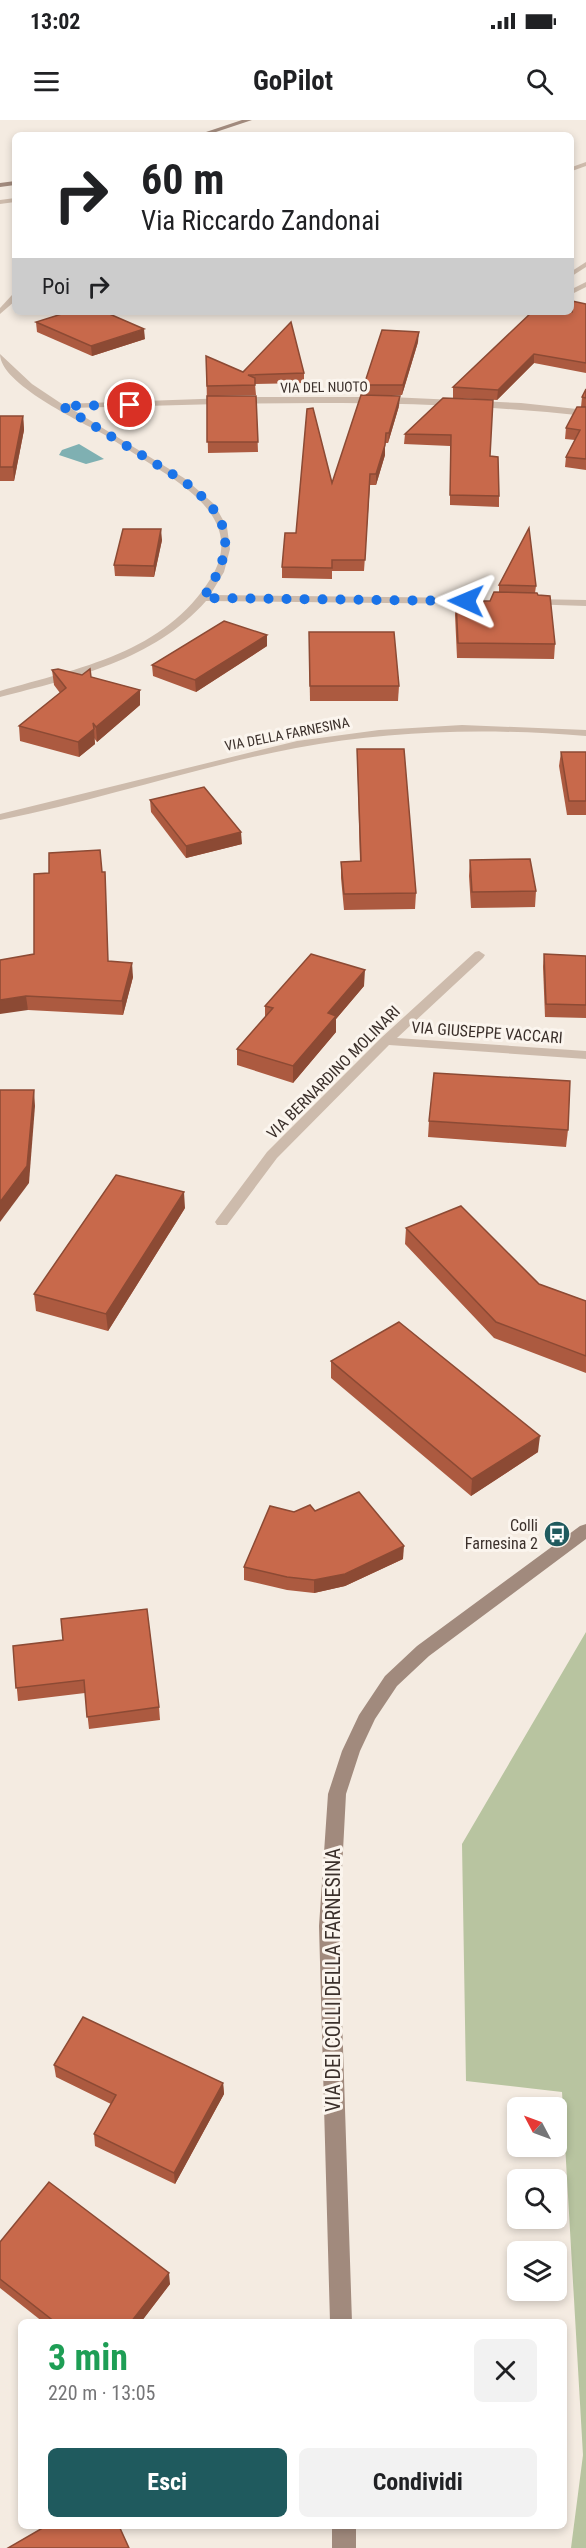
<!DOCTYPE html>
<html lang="it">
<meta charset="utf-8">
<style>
body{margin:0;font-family:"Roboto Condensed",sans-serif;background:#f2f2f2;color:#202124;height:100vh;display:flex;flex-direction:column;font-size:22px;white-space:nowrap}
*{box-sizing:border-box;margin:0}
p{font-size:20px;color:#757577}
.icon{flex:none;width:33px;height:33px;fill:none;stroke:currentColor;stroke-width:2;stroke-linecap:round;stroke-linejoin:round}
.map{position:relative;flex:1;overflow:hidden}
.details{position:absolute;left:18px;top:2199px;width:549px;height:210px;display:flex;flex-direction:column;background:#fff;border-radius:9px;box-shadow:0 3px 9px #0003}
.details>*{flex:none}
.banner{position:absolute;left:12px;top:12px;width:562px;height:183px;border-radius:9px;box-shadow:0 3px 9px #0003;background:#fff;color:#202124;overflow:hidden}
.needle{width:39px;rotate:311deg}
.controls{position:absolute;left:507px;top:1977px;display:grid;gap:12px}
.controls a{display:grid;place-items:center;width:60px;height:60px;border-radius:9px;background:#fff;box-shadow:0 3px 9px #0003;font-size:30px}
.pin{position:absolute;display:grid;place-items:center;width:51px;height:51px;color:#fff;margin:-26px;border:3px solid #fff;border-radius:50%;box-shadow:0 2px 6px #0007}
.me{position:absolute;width:66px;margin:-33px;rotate:271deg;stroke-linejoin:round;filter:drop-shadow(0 0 4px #0008)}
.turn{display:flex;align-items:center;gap:21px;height:126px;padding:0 30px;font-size:27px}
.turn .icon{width:78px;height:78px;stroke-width:2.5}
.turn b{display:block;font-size:42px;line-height:51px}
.then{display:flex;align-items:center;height:57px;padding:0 30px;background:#0003;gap:12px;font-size:22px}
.round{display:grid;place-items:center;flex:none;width:63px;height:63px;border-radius:9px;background:#f2f2f2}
.head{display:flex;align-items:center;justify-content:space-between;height:102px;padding:0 30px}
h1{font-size:36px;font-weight:700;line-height:45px;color:#1e9e55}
.action{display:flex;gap:12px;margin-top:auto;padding:12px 30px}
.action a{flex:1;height:69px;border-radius:9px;background:#1f5a5e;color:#fff;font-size:24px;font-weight:700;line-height:69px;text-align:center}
.action a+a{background:#f2f2f2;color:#202124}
.status{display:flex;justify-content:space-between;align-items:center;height:42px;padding:0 30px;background:#fff;direction:ltr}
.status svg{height:16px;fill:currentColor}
header{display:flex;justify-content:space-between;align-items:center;height:78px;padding:0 30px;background:#fff;font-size:27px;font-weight:700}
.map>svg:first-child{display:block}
.green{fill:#b8c4a0}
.water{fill:#7fb0b2}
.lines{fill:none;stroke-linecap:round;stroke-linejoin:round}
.lane{fill:#cdbbac;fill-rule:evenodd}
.street{fill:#cdbbac;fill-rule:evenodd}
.secondary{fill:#a18a7d;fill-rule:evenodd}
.wall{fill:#ac5a40}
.shaded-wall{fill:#8c4a34}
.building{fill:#c8694b;stroke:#8c4a34;stroke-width:1.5}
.route{stroke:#1a73e8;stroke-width:10;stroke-dasharray:0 18}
.labels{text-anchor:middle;stroke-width:6;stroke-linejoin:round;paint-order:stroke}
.far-street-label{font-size:14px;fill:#3b302b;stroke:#fbf5ee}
.street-label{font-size:16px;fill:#3b302b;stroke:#fbf5ee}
.poi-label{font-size:16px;fill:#3b302b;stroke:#fbf5ee;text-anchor:end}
.near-street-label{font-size:20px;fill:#3b302b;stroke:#fbf5ee}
</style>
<div class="status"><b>13:02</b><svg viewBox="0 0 49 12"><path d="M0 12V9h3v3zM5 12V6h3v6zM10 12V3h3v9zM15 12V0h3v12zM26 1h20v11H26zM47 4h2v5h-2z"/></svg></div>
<header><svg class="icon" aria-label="menu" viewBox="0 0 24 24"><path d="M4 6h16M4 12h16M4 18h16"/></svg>GoPilot<svg class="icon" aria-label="search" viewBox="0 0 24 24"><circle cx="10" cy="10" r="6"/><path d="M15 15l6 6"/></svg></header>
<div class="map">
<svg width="586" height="2428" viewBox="0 0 586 2428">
<rect width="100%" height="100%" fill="#f4ebe1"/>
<!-- green -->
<path class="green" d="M586 1512V2428H571L583 2335 562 1972 466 1961 462 1724Z"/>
<!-- water -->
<path class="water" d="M79 324 104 339 86 344 59 335 62 330Z"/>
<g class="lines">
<!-- lane -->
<path class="lane" d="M15 78V82L0 84V80Z"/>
<!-- street -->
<g class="street">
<path d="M586 42V46L572 51V47Z"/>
<path d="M586 142V147L572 156V151Z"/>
<path d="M586 162V167L572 174V169Z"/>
<path d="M12 175H15V181L0 194V188Z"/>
<path d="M0 234 32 264 62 284 259 277H390L521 283 586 290V296C414 277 243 283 70 288L184 358 214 384 227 407 230 429 224 452 210 475 476 478 481 481 476 484 206 481C154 540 74 558 0 577V571C79 548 165 533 211 458 241 409 200 376 163 352 143 339 124 327 105 315 80 301 0 264 0 234Z"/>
<path d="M530 479 586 480V486L527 484 525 482Z"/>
<path d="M462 605 586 610V616C489 608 392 610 296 628 196 647 100 680 0 700V694L297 621 379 610Z"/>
<path d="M479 831 485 835 483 838 397 918 586 931V939L389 925 277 1038 227 1105H217L215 1102 217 1099 267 1032 381 918 475 832Z"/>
</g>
<!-- secondary -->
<g class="secondary">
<path d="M242 0H252L207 15H197Z"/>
<path d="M15 61V65L0 67V63Z"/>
<path d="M586 1404V1419L429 1536 397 1566 375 1599 360 1631 346 1674 339 1806 352 2202H330L319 1806 328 1674 342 1631 359 1595 385 1556 417 1526 580 1406Z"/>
<rect x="332" y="2406" width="24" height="22"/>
</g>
</g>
<!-- wall -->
<g class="wall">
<path d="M586 184V253L534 243 497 280 453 278V267Z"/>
<path d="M36 202 145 219 92 236 37 212Z"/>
<path d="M418 222 402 275H364V265Z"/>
<path d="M206 236 243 252 304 253V263L255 264 256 275 217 276H256L258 332 208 333Z"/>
<path d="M586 269V350L565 347 566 337 575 320 565 319 566 308 581 287 582 277Z"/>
<path d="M443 278 490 336 499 376V387L450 385V326L404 324 405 314Z"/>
<path d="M399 286 388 323H385V335L376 365H370L364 451H332V459L282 458V447L296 413 332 363Z"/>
<path d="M0 296H23L24 310 14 361H0Z"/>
<path d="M162 420 154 457 115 456 114 445Z"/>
<path d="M499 465 536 466 535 473 555 524 554 539 457 538 455 495 456 481H490L499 473Z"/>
<path d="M267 515V526L196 572 153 556 152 545Z"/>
<path d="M309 527 399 566 398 581H310Z"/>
<path d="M52 550 91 557 140 570V585L97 622 94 618 95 624 79 637 20 621 19 606 60 573 54 565Z"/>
<path d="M357 629 416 773 415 789 344 790 341 758V742L360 741Z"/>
<path d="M561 632H586V695H567L559 646Z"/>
<path d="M150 680 242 724 186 738 151 692Z"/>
<path d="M470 740 536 771 535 787 471 788 469 756Z"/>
<path d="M544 834 586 836V898L545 897 543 847Z"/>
<path d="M0 840 109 841 133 857 123 895 28 890Z"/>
<path d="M364 866 336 899V912L293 963 237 945V929L265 897V886Z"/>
<path d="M429 1001 568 1010 566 1027 428 1017Z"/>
<path d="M185 1088 108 1211 36 1191 34 1174Z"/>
<path d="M406 1108 539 1164 586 1181V1253L494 1218 405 1124Z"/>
<path d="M331 1241 538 1332 471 1376 331 1258Z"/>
<path d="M315 1391 403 1439 345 1466 314 1473 287 1470 244 1460V1447L294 1392Z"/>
<path d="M13 1526 159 1587 160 1600 89 1609 85 1573 18 1581Z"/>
<path d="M54 1945 223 1963 224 1974 175 2064 95 2026 94 2014 111 1984 56 1957Z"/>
<path d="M0 2122 170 2164 141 2202H43L0 2168Z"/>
</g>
<!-- shaded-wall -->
<g class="shaded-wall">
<path d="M144 209 145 219 92 236 91 226Z"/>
<path d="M419 212 418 222 402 275 403 265Z"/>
<path d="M534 234V243L497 280 498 270Z"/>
<path d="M400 276 399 286 388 323 389 313Z"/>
<path d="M23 296 24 310 14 361 13 347Z"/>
<path d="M385 325V335L376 365V354Z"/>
<path d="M161 409 162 420 154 457V446Z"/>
<path d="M267 515V526L196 572 195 560Z"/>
<path d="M140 570V585L97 622 96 607Z"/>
<path d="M94 609 95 624 79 637 78 622Z"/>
<path d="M241 712 242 724 186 738V726Z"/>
<path d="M132 843 133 857 123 895 122 881Z"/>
<path d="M365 850 364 866 336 899V912L293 963V946L328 893Z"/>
<path d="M26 876 28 890 0 894V880Z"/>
<path d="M34 970 35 986 29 1063 0 1102V1082Z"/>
<path d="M184 1072 185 1088 108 1211 106 1194Z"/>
<path d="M540 1316 538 1332 471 1376 472 1359Z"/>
<path d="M404 1426 403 1439 345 1466 314 1473V1460Z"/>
<path d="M223 1963 224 1974 175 2064 174 2053Z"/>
<path d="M169 2153 170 2164 141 2202H131Z"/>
</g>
<!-- building -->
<g class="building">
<path d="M572 181 586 184V243L534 234 498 270 453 267 532 192H572Z"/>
<path d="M68 192H105L144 209 91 226 36 202Z"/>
<path d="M291 202 304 253 248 255 255 258V265L207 266 206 236 243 252Z"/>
<path d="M382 210 419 212 403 265H364Z"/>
<path d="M586 269V278L582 277Z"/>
<path d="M361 275 400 276 389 313H386L385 325 376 354H370L365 440H332V448L282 447 285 413H296L307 289 313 288 332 363Z"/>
<path d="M207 276H256L258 322H207Z"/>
<path d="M443 278 493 280 490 336 498 337 499 376 450 375 451 315 405 314Z"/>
<path d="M577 287H586V339L566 337 580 310 566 308Z"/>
<path d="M0 296H23L13 347H0Z"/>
<path d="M529 408 536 466 499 465Z"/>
<path d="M123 409H161L154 446 114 445Z"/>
<path d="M494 472 537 473 538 475 550 476 555 524 458 523 456 481H490Z"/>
<path d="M224 501 267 515 195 560 152 545Z"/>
<path d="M309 512H394L399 566H310Z"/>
<path d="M58 549 82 555 90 549 91 557 140 570 96 607 93 603 94 609 78 622 19 606 66 568 52 550Z"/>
<path d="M357 629H404L416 773 344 774 341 742 361 741Z"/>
<path d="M561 632H586V681H569Z"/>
<path d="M204 667 241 712 186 726 150 680Z"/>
<path d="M100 730 102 752H105L108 841 132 843 122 881 26 876 0 880V840L34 834V754L49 753V733Z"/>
<path d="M530 739 536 771 472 772 470 740Z"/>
<path d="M311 834 365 850 328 893 336 896 293 946 237 929 273 888 265 886Z"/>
<path d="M544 834 586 836V885L546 884Z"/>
<path d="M434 953 570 961 568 1010 429 1001Z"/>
<path d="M0 970H34L27 1046 0 1082Z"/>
<path d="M116 1055 184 1072 106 1194 34 1174Z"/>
<path d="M461 1086 539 1164 586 1181V1236L496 1202 406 1108Z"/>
<path d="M399 1202 540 1316 472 1359 331 1241Z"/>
<path d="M359 1372 404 1426 345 1454 314 1460 287 1457 244 1447 270 1386 294 1392 310 1385 315 1391Z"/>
<path d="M147 1489 159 1587 87 1597 84 1560 16 1568 13 1526 63 1520 61 1499Z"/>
<path d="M83 1897 223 1963 174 2053 94 2014 116 1975 54 1945Z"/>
<path d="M49 2062 169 2153 131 2202H55L0 2159V2122Z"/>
<path d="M46 2406H119L129 2428H8Z"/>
</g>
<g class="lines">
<!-- route -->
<path class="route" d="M130 285 62 286 182 360C232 397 238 426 203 478L466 481"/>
</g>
<!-- icons -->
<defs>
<symbol id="bus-disc" viewBox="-11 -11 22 22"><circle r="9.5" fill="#1f5a5e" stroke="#fbf5ee"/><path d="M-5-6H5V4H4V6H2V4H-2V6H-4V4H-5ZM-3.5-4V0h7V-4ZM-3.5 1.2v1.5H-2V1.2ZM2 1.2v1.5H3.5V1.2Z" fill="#fff"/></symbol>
</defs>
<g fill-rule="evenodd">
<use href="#bus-disc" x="542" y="1399" width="30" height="30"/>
</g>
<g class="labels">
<!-- far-street labels -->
<g class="far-street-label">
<text transform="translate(324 267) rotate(-1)" y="5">VIA DEL NUOTO</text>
<text transform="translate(287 614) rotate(-11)" y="5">VIA DELLA FARNESINA</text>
</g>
<!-- street labels -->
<g class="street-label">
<text transform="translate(487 912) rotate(4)" y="6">VIA GIUSEPPE VACCARI</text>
<text transform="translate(333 952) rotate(-45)" y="6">VIA BERNARDINO MOLINARI</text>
</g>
<!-- poi labels -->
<g class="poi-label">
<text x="538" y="1411">Colli<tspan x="538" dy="18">Farnesina 2</tspan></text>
</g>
<!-- near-street labels -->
<g class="near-street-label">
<text transform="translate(333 1860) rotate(-90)" y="7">VIA DEI COLLI DELLA FARNESINA</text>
</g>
</g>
</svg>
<div class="controls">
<a><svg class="needle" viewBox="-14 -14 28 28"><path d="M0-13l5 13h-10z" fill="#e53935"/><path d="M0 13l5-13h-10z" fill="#757577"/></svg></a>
<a><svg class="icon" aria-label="search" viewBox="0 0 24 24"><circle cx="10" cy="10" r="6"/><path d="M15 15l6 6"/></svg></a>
<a><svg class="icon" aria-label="layers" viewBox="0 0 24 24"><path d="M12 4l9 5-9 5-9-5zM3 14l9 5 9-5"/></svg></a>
</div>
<div class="pin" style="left:130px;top:285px;background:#d93025"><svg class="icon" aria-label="arrive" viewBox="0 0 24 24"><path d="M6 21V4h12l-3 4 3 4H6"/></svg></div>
<svg class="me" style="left:466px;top:481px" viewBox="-20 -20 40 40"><path d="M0-17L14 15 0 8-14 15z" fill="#1a73e8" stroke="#fff" stroke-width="4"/></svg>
<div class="banner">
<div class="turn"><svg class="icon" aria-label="right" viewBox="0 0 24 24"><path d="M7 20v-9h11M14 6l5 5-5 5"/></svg><div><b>60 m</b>Via Riccardo Zandonai</div></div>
<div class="then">Poi<svg class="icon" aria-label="right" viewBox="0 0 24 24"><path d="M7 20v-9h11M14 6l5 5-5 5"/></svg></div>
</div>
<section class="details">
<div class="head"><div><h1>3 min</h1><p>220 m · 13:05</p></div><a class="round"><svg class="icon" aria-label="close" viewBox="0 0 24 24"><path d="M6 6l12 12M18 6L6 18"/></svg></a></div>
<div class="action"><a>Esci</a><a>Condividi</a></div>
</section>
</div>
